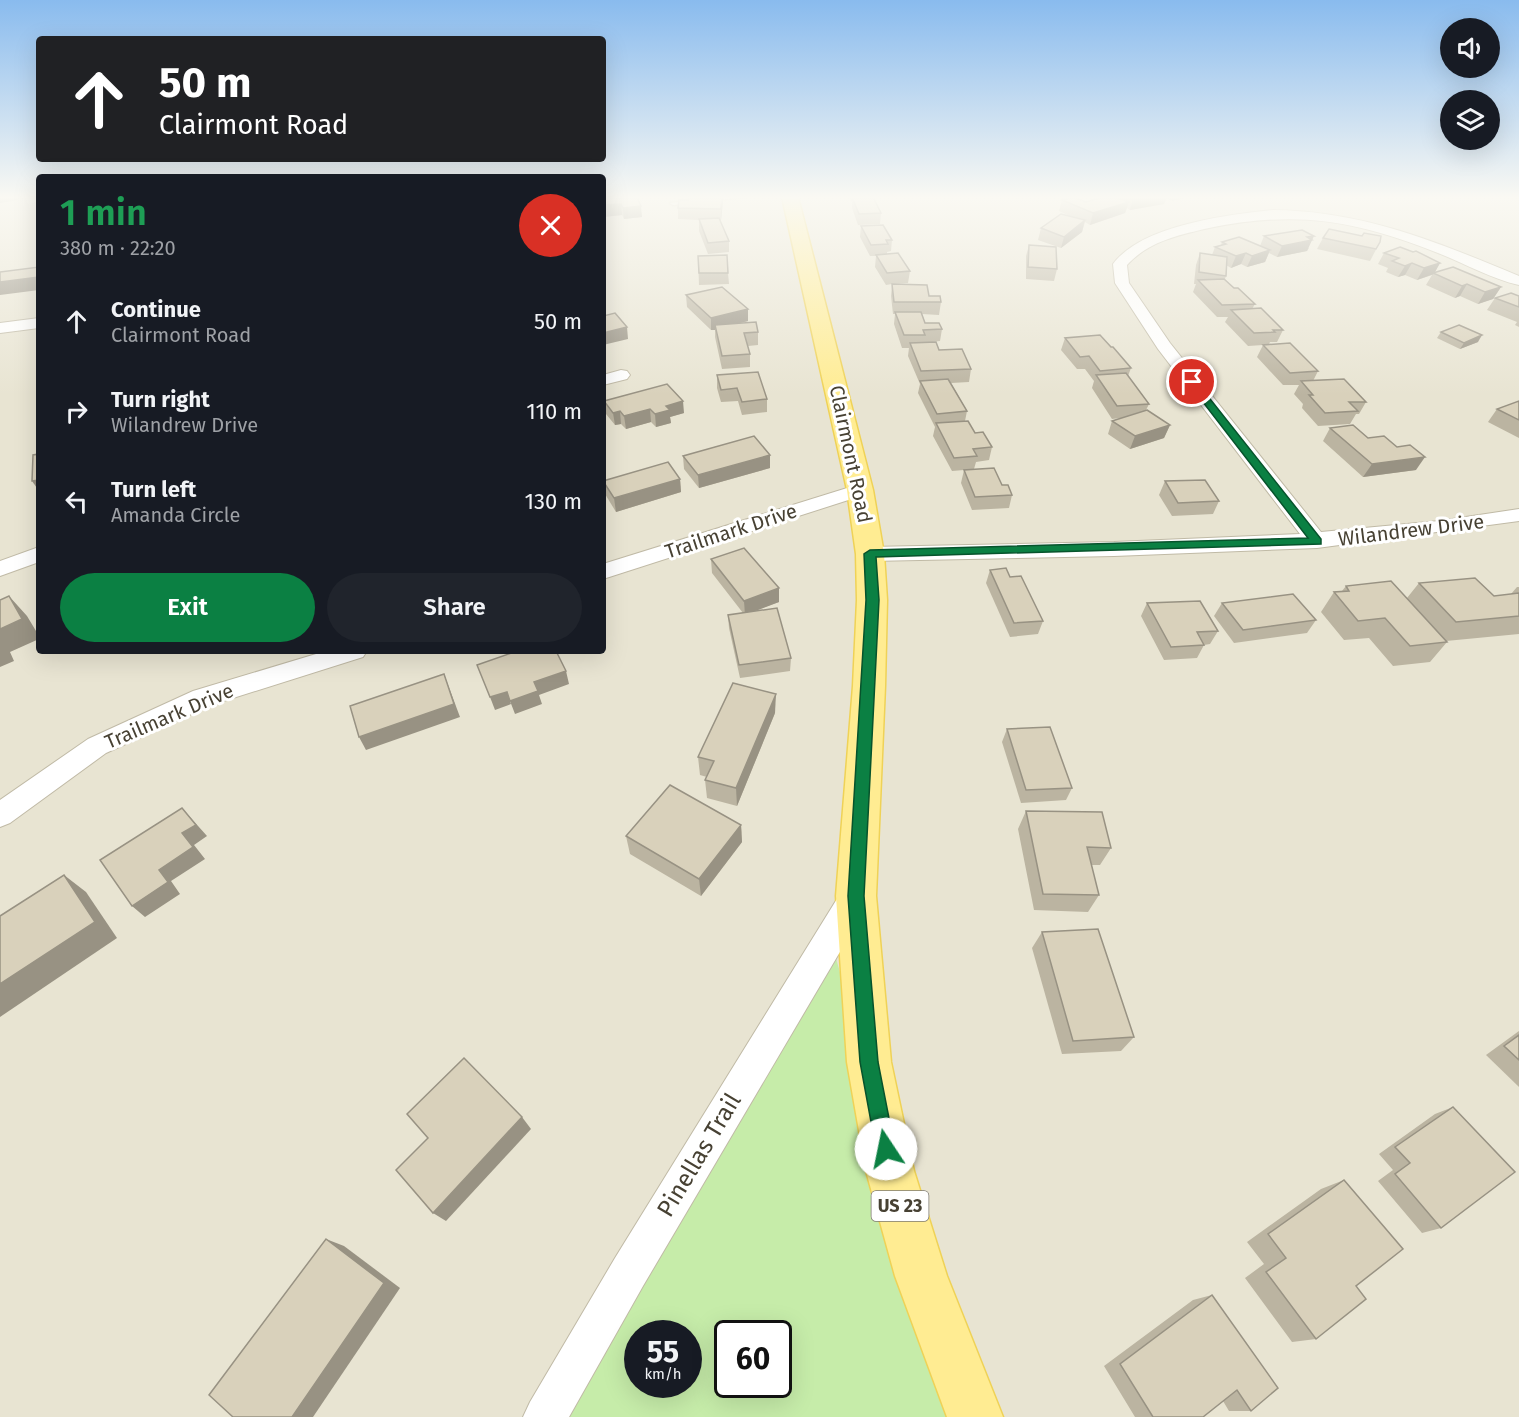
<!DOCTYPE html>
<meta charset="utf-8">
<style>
body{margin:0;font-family:"Fira Sans",sans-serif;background:#20242c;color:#f1f3f6;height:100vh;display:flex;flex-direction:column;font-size:22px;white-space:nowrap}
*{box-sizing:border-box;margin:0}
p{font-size:20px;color:#9ea1a6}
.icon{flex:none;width:33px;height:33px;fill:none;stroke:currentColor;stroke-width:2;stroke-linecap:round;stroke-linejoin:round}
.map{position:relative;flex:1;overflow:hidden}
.panel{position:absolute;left:36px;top:174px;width:570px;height:480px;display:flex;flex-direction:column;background:#171b24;border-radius:6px;box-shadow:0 6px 24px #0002}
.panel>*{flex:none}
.hud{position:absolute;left:36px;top:36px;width:570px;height:126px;border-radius:6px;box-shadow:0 6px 24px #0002;background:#202124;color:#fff;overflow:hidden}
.fabs{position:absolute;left:1440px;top:18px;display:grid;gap:12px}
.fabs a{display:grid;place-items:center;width:60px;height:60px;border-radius:50%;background:#171b24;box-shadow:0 6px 24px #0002;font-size:30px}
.speed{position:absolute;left:624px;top:1320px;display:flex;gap:12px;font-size:30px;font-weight:700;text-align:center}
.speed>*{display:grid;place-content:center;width:78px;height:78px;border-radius:50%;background:#171b24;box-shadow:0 6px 24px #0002;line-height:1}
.speed small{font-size:15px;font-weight:400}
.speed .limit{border:3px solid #111;border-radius:9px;background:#fff;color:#111}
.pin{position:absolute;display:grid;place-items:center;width:51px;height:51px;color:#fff;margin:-26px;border:3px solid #fff;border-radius:50%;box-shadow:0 2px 6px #0007}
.me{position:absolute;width:66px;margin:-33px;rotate:349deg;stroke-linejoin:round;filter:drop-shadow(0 0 4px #0008)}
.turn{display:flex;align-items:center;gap:21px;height:126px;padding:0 24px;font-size:27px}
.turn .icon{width:78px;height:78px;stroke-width:2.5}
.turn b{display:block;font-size:42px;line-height:51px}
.round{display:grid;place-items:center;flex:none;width:63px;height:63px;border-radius:32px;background:#20242c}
.summary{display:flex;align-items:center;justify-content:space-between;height:102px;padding:0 24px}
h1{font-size:36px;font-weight:600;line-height:45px;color:#1e9e55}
.action{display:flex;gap:12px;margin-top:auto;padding:12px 24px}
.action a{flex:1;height:69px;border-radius:36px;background:#0b8043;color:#fff;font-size:24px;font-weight:600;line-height:69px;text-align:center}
.action a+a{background:#20242c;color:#f1f3f6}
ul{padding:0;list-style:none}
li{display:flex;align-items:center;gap:18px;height:90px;padding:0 24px}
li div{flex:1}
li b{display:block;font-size:22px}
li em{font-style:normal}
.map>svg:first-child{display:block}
.residential{fill:#e8e4d2;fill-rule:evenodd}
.green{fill:#c6eca9;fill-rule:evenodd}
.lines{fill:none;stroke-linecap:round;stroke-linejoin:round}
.service-casing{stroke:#c0baa6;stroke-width:3}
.minor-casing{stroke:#c0baa6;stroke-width:2}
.primary-casing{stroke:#efd257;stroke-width:3}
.service{fill:#fff;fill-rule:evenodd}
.minor{fill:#fff;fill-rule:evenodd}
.primary{fill:#ffec92;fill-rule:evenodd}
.wall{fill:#bbb4a1}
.shaded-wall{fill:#989283}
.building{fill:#d9d1bb;stroke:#989283;stroke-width:1.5}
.route{fill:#0b8043;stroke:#07532c;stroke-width:1.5}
.labels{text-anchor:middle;stroke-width:6;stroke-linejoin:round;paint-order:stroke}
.shield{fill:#fff;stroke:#7e7a70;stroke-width:1.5}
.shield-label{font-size:18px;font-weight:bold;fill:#474133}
.street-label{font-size:20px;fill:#474133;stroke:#fff}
.near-street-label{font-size:24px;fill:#474133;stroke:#fff}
</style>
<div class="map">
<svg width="1519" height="1417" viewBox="0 0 1519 1417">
<rect width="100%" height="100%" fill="#f4f1e4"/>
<!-- residential -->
<path class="residential" d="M0 197H39V651H603V197H1519V1417H0ZM638 1334H688V1384H638ZM728 1334H778V1384H728Z"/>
<!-- green -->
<path class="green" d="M835 955 957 1375 977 1417H545ZM638 1334H688V1384H638ZM728 1334H778V1384H728Z"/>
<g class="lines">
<defs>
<path id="service" d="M722 197H745L673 205 670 203Z"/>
<g id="minor">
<path d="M1273 210C1363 211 1437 242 1519 276V285C1491 279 1464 263 1438 253 1355 220 1298 210 1209 228 1179 235 1149 241 1127 265L1129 283 1170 343 1321 532 1439 521 1519 509V521L1317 548 1114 556 870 561 862 559 859 554 862 549 870 547 1114 542 1300 534 1158 349 1115 283 1113 264C1142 225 1227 215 1273 210Z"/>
<path d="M39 318V328L0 333V323Z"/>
<path d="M621 370 627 371 630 375 627 379 603 385V375Z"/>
<path d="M860 484 867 486 870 490 867 494 603 579V564Z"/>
<path d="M39 547V562L0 576V561Z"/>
<path d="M326 651H367L363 657 211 705 106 753 10 823 0 827V800L88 739 193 691Z"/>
<path d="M856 882 867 886 871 896 867 906 643 1286 569 1417H523L530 1402 615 1258 845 886Z"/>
</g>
<path id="primary" d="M782 197H798L873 490 884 554 887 600 885 686 876 896 891 1062 914 1171 947 1276 1003 1417H947L895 1276 866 1171 847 1062 836 896 853 686 857 600 856 554 847 490Z"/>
</defs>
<!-- service casing -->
<use href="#service" class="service-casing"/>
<!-- minor casing -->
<use href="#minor" class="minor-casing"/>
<!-- primary casing -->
<use href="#primary" class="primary-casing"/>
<!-- service -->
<use href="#service" class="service"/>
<!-- minor -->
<use href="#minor" class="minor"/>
<!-- primary -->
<use href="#primary" class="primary"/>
</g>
<!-- wall -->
<g class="wall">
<path d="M603 197H637L642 217 624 219 622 215 603 217Z"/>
<path d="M849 197H873L881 213 880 224 858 225 852 208V201H851Z"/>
<path d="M1103 197H1188L1172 201 1166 198 1164 204 1130 210 1127 208 1125 213 1090 225 1085 222 1082 232 1061 248 1038 240 1041 228 1072 217 1059 211 1062 200 1086 202Z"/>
<path d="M723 201 721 220H720L729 241V252L708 254 699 231V220L678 219V208Z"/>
<path d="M861 226 892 240 891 251 887 252V254L910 271 908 283 892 284 929 296 941 302 939 315 922 314 925 323 942 329 940 341 924 343 939 350 971 369 969 382 951 383 967 411 965 421 975 433 992 447 989 460 976 462 974 469 1002 485 1012 495 1009 508 972 510 961 483 964 470 952 471 933 436 935 427 918 393 920 384 908 356 909 348H902L894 324 895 314H893L891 296 892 284 886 285 875 267 876 256H870L860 237Z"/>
<path d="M1264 236 1309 248 1307 251 1277 257 1269 253 1265 262 1247 267 1241 264 1231 268 1226 265V276L1225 279 1234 288 1255 304 1252 309 1283 330 1277 342H1270L1269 344 1318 371 1313 381 1366 402 1359 414H1356L1350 424 1318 426 1302 408 1303 404 1294 394 1299 385H1283L1257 357 1263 345 1248 346 1225 322 1228 317H1217L1193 292 1196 284H1194L1196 265 1200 253 1212 255 1215 247 1221 245 1222 242 1260 246Z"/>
<path d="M1323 238 1380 242 1370 261 1317 249Z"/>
<path d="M1029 245 1057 269 1054 281 1026 279V256Z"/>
<path d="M1384 253 1440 263 1434 273 1501 287 1493 299 1478 304 1460 296 1455 298 1426 285 1432 275 1417 280 1405 275 1398 277 1386 272 1388 268 1378 264Z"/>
<path d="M698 256 728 273 729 284 699 285Z"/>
<path d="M686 295 748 321 738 324 758 332V345L748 346 750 354V367L722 369 715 337V330H711L687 307Z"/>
<path d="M1519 296V327L1515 325 1517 322 1487 310 1495 298Z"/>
<path d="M1441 332 1478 342 1460 349 1437 338Z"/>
<path d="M1065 338 1111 347 1131 368 1128 376 1149 404 1146 410 1170 425 1164 438 1130 449 1108 434 1112 421 1121 418 1112 419 1092 388 1094 381 1085 369H1077L1061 350Z"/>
<path d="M717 375 767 399V412L742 415 738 401 721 402 717 388Z"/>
<path d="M604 401 684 413 670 417 671 423 656 427 651 422 626 429 621 424 615 425 606 414Z"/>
<path d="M1519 401V438L1488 422 1497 409Z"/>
<path d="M1330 428 1368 438 1416 470 1363 477 1323 441Z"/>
<path d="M770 455V468L699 488 684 469 683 456Z"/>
<path d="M680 479 681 492 616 512 605 494 603 481Z"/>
<path d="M1165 481 1219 501 1213 514 1172 516 1159 495Z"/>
<path d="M711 559 779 588V602L753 611 791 658 790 671 740 678 729 628 728 615 743 613 712 573Z"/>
<path d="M990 570 1010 577 1043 621 1038 634 1010 637 986 583Z"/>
<path d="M1419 583 1494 596 1511 594 1517 587H1519V634L1446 641 1447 642 1430 662 1393 666 1369 638 1344 640 1321 612 1334 592 1342 591 1346 586 1407 598Z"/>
<path d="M1147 603 1218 631 1210 644 1204 645 1197 658 1164 660 1141 616Z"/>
<path d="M1222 603 1316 620 1307 633 1234 643 1214 616Z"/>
<path d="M775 713 737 806 707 798 705 780 707 777 700 775 698 757Z"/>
<path d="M1007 729 1072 788 1066 800 1021 803 1002 742Z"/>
<path d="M1026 811 1111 848 1100 865H1091L1099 895 1088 912 1034 910 1018 829Z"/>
<path d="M741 825 742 842 701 896 630 854 626 836Z"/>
<path d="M1042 932 1134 1037 1121 1051 1062 1054 1032 948Z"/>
<path d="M1519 1031V1087L1486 1055Z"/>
<path d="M1453 1107 1441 1228 1422 1233 1378 1181 1393 1170 1379 1154 1435 1114Z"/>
<path d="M1344 1180 1356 1286 1316 1339 1292 1342 1245 1278 1264 1264 1247 1242 1321 1189Z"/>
<path d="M1212 1295 1251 1411H1229L1223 1401 1203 1417H1135L1104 1366 1193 1300Z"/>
</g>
<!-- shaded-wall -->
<g class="shaded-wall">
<path d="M0 197H19L18 200 0 203Z"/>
<path d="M722 197H723V201L721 220V209Z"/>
<path d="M1146 197H1167L1164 204 1130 210 1133 199Z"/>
<path d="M1173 197H1188L1172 201Z"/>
<path d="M1129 202 1125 213 1090 225 1093 213Z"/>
<path d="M621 204 622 215 603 217V205Z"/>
<path d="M641 206 642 217 624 219 623 208Z"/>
<path d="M1085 220 1082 232 1061 248 1064 237Z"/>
<path d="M1314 236 1307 251 1277 257 1282 246Z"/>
<path d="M1270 250 1265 262 1247 267 1252 256Z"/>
<path d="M1246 253 1241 264 1231 268 1236 256Z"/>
<path d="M1412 263 1405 275 1398 277 1405 266Z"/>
<path d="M1440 263 1434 274 1417 280 1424 268Z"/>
<path d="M39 277V290L0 295V282Z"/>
<path d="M1467 284 1460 296 1455 298 1462 286Z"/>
<path d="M1501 287 1493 299 1478 304 1485 292Z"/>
<path d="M748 309V321L716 329 715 325V330H711V318Z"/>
<path d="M627 327 628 339 603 345V333Z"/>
<path d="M1482 335 1478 342 1460 349 1464 343Z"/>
<path d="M683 401 684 413 670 417 671 423 656 427 655 414 666 406Z"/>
<path d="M650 409 651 422 626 429 624 416Z"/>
<path d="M620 411 621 424 615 425 613 413Z"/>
<path d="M1170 425 1164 438 1130 449 1135 436Z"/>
<path d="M770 455V468L699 488 698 475Z"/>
<path d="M1425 457 1416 470 1363 477 1372 464Z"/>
<path d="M680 479 681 492 616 512 614 498Z"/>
<path d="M39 480V491L32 481Z"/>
<path d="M779 588V602L745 615 744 601Z"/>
<path d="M9 596 27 616 39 636V639L10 652 14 661 0 667V629Z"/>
<path d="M566 671 569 684 539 695 542 704 515 714 510 701 534 682Z"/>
<path d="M444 674 460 717 366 750 359 737Z"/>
<path d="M507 692 511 704 495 710 490 697Z"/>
<path d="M776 694 775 713 737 806 736 788Z"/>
<path d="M182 808 207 836 194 845 205 859 171 881 180 894 145 917 132 906 159 870 182 833Z"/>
<path d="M741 825 742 842 701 896 699 879Z"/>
<path d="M64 875 86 892 117 938 0 1017V984Z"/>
<path d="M522 1117 531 1129 446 1221 433 1213Z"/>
<path d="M326 1239 344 1246 400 1288 313 1417H292Z"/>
</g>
<!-- building -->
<g class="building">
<path d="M603 197H637L641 206 623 208 621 204 603 205Z"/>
<path d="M688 197H722L721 209 678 208 679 200H688Z"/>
<path d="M852 197H873L881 213 859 214Z"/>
<path d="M1073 197 1086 202 1103 197H1115L1129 202 1093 213 1062 200Z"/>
<path d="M1129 197H1146L1133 199Z"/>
<path d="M1061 214 1085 220 1064 237 1041 228Z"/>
<path d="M719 218 729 241 708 243 699 219Z"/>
<path d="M883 225 892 240H886L888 244 871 245 861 226Z"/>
<path d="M1329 229 1362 236 1364 233 1381 236 1380 242 1376 249 1323 238Z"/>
<path d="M1302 230 1314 236 1307 237 1312 240 1282 246 1264 236Z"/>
<path d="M1239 237 1270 250 1252 256 1246 253 1236 256 1215 247 1226 244 1222 242Z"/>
<path d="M1029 245 1056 247 1057 269 1028 267Z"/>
<path d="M1400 247 1413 252 1416 251 1440 263 1424 268 1412 263 1405 266 1392 261 1399 258 1384 253Z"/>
<path d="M898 253 910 271 887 273 876 255Z"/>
<path d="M1200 253 1227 257 1226 276 1199 272Z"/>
<path d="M727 255 728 273H699L698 256Z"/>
<path d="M39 267V277L0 282V272Z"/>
<path d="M1453 267 1501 287 1485 292 1467 284 1462 286 1433 273Z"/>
<path d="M1224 279 1234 288H1238L1255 304 1222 305 1198 280Z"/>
<path d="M892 284 927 285 929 296H940L941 302H894Z"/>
<path d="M722 287 748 309 711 318 686 295Z"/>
<path d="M1511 293 1519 296V307L1495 298Z"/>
<path d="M1261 308 1283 330H1273L1275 332 1254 333 1231 310Z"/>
<path d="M895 312H921L925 323H939L942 329 923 330 925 335H904Z"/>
<path d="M615 313 627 327 603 333V316Z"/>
<path d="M756 322 758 332 744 333 750 354 722 356 715 325Z"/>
<path d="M1459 325 1482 335 1464 343 1441 332Z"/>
<path d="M1100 335 1111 347H1113L1131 368 1100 371 1089 356 1080 357 1065 338Z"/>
<path d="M936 342 939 350 962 349 971 369 921 371 910 343Z"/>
<path d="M1290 343 1318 371 1290 373 1263 345Z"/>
<path d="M758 372 767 399 742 402 737 388 721 390 717 375Z"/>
<path d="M1126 373 1149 404 1117 406 1096 375Z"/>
<path d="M948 379 967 411 937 414 920 381Z"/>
<path d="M1344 379 1366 402H1349L1358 411 1325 413 1309 395H1313L1301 381Z"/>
<path d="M667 384 683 401 666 406 670 410 655 414 650 409 624 416 620 411 613 413 604 401Z"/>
<path d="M1519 401V420L1497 409Z"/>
<path d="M1147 410 1170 425 1135 436 1112 421Z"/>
<path d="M968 421 975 433 983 432 992 447 973 449 977 456 954 458 936 423Z"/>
<path d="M1353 425 1368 438 1384 436 1397 447 1410 445 1425 457 1372 464 1330 428Z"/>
<path d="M754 436 770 455 698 475 683 456Z"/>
<path d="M39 454V480L32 481 33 455Z"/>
<path d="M668 462 680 479 614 498 603 481Z"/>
<path d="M994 468 1002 485H1008L1012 495 975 497 964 470Z"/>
<path d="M1205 480 1219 501 1178 503 1165 481Z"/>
<path d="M744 548 779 588 744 601 711 559Z"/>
<path d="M1006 568 1010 577 1021 576 1043 621 1014 623 990 570Z"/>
<path d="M1475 578 1494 596 1519 593V616L1456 622 1419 583Z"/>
<path d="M1391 581 1447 642 1410 646 1385 618 1358 621 1334 592 1349 591 1346 586Z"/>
<path d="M1293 594 1316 620 1243 630 1222 603Z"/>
<path d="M9 596 22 619 0 629V600Z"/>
<path d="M1200 601 1218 631 1197 632 1204 645 1171 647 1147 603Z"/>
<path d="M777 608 791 658 739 665 728 615Z"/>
<path d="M517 651H556L566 671 534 682 538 691 510 701 507 692 490 697 477 665Z"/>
<path d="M444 674 454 704 359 737 350 706Z"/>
<path d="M733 683 776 694 736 788 705 780 714 761 698 757Z"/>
<path d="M1050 727 1072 788 1026 790 1007 729Z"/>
<path d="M670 785 741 825 699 879 626 836Z"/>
<path d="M182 808 196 825 182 833 193 847 159 870 168 882 132 906 100 860Z"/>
<path d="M1026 811 1102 812 1111 848 1087 847 1099 895 1043 894Z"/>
<path d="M64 875 95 922 0 984V916Z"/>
<path d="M1098 929 1134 1037 1073 1041 1042 932Z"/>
<path d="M1519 1035V1060L1504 1046Z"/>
<path d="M464 1058 522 1117 433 1213 396 1170 428 1138 407 1114Z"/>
<path d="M1453 1107 1515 1172 1441 1228 1395 1174 1410 1163 1395 1147Z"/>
<path d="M1344 1180 1403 1249 1356 1286 1366 1299 1316 1339 1266 1272 1286 1258 1268 1234Z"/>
<path d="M326 1239 384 1283 292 1417H233L209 1395Z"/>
<path d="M1212 1295 1278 1388 1251 1411 1237 1390 1203 1417H1153L1120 1364Z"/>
</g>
<!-- sky -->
<linearGradient id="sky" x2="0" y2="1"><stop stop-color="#89bbee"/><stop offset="0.5" stop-color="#faf9f3"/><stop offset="1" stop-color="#faf9f3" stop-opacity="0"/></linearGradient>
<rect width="1519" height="395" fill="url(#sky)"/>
<!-- route -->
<path class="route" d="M1192 379 1195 380 1321 539V544L876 557 879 600 864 896 878 1062 895 1149 893 1156 886 1159 879 1156 876 1149 860 1062 848 896 866 600 864 554 870 550 1308 538 1189 384V380Z"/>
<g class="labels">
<!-- shield labels -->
<rect class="shield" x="871.5" y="1191" width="57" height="30" rx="4.5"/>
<g class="shield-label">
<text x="900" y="1212">US 23</text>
</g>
<!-- street labels -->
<g class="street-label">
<text transform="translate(851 454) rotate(78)" y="7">Clairmont Road</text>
<text transform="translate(1411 530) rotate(-7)" y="7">Wilandrew Drive</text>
<text transform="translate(731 531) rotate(-18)" y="7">Trailmark Drive</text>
<text transform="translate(169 716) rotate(-23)" y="7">Trailmark Drive</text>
</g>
<!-- near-street labels -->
<g class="near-street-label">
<text transform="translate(699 1155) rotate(-59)" y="8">Pinellas Trail</text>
</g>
</g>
</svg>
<div class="fabs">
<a><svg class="icon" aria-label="sound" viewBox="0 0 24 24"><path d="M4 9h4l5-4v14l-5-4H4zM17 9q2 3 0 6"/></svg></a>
<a><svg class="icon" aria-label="layers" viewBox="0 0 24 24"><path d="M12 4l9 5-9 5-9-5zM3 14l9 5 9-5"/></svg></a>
</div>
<div class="speed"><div>55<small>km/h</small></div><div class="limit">60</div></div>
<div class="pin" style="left:1192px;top:382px;background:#d93025"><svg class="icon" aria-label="arrive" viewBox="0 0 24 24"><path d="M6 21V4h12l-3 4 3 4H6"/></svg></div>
<svg class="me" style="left:886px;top:1149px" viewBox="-20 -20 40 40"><circle r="19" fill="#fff"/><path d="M0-13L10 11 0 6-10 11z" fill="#0b8043"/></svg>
<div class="hud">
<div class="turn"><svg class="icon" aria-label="ahead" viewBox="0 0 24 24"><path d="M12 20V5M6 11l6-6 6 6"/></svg><div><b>50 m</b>Clairmont Road</div></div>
</div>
<section class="panel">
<div class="summary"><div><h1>1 min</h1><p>380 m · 22:20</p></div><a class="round" style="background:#d93025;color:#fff"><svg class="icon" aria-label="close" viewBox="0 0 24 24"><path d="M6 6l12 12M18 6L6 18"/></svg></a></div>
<ul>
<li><svg class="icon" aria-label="ahead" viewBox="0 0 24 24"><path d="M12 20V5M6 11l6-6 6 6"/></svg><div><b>Continue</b><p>Clairmont Road</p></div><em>50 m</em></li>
<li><svg class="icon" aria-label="right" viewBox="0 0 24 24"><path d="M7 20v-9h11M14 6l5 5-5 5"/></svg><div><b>Turn right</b><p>Wilandrew Drive</p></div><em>110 m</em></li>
<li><svg class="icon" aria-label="left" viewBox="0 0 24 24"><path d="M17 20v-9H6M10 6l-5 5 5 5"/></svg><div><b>Turn left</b><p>Amanda Circle</p></div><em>130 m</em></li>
</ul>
<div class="action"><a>Exit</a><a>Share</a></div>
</section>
</div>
